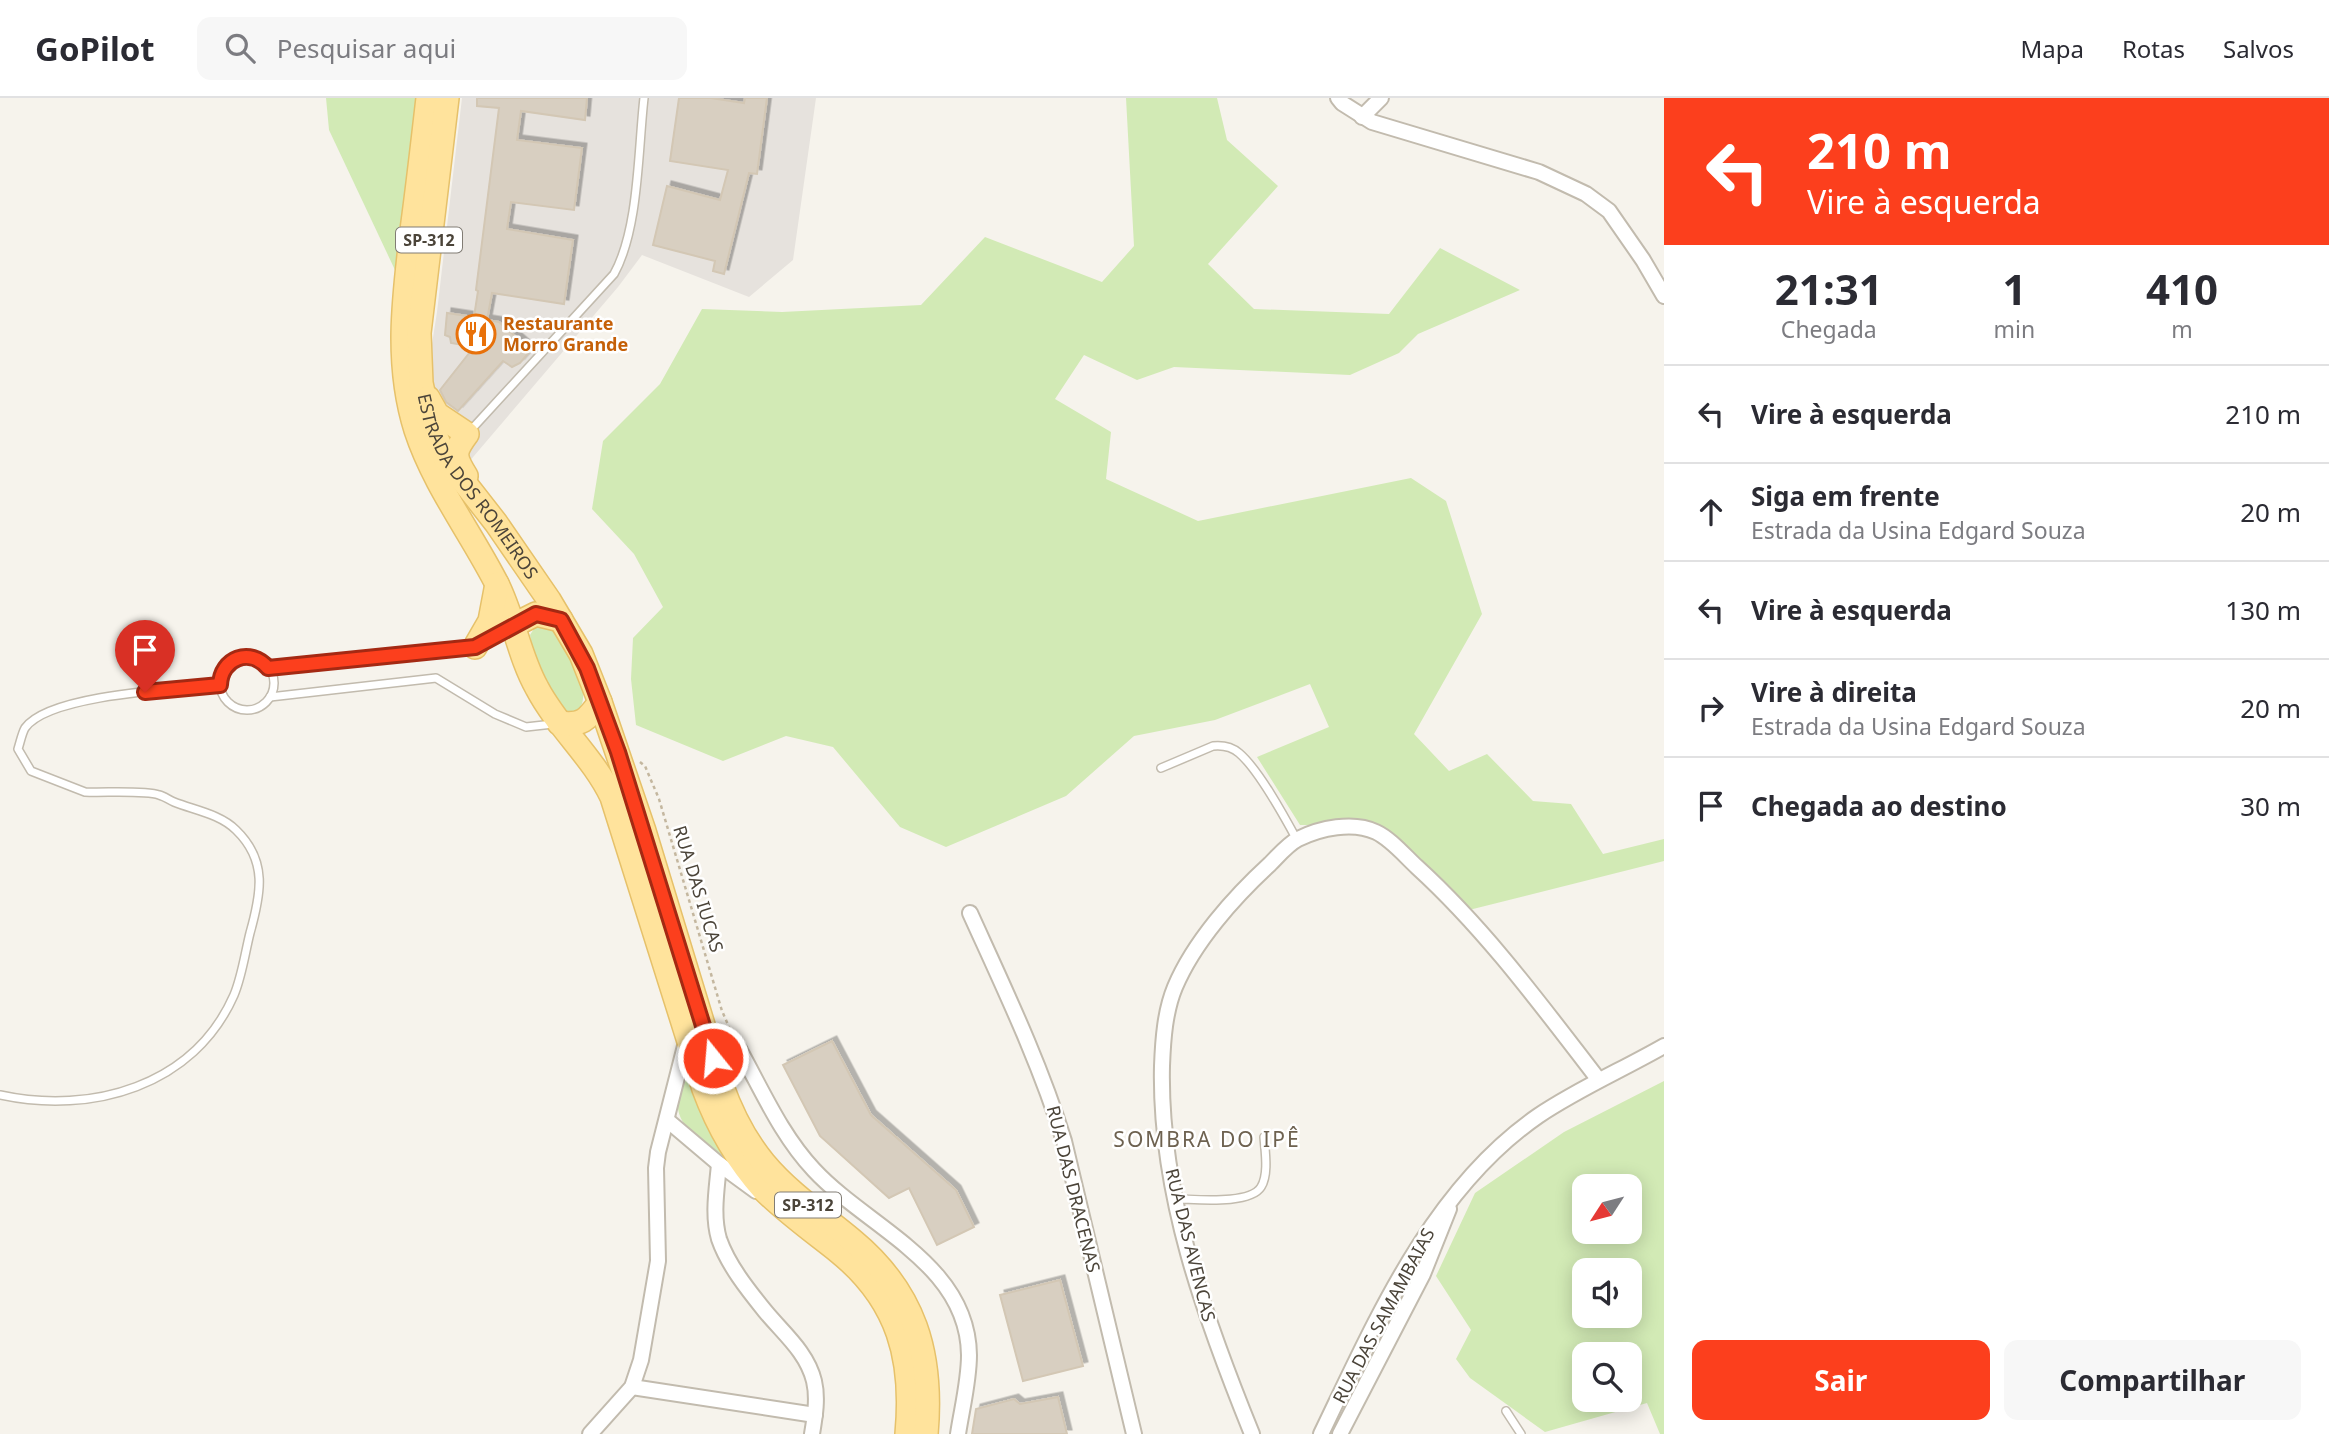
<!DOCTYPE html>
<html lang="pt">
<meta charset="utf-8">
<style>
body{margin:0;font-family:"Noto Sans",sans-serif;background:#f7f7f7;color:#2b2b33;height:100vh;display:flex;flex-direction:column;font-size:26px;white-space:nowrap}
*{box-sizing:border-box;margin:0}
p{font-size:23px;color:#7c7c81}
.icon{flex:none;width:38px;height:38px;fill:none;stroke:currentColor;stroke-width:2;stroke-linecap:round;stroke-linejoin:round}
.map{position:relative;flex:1;overflow:hidden}
.drawer{display:flex;flex-direction:column;background:#fff;width:665px}
.drawer>*{flex:none}
.banner{background:#fc3f1d;color:#fff;overflow:hidden}
.needle{width:46px;rotate:234deg}
.fabs{position:absolute;left:1572px;top:1076px;display:grid;gap:14px}
.fabs a{display:grid;place-items:center;width:70px;height:70px;border-radius:14px;background:#fff;box-shadow:0 4px 18px #0003;font-size:35px}
.pin{position:absolute;display:grid;place-items:center;width:60px;height:60px;color:#fff;margin:-72px -30px;border-radius:50% 50% 50% 0;rotate:-45deg;box-shadow:0 0 7px #0007}
.pin .icon{rotate:45deg}
.me{position:absolute;width:77px;margin:-38px;rotate:343deg;stroke-linejoin:round;filter:drop-shadow(0 0 5px #0008)}
.turn{display:flex;align-items:center;gap:24px;height:147px;padding:0 28px;font-size:32px}
.turn .icon{width:91px;height:91px;stroke-width:2.5}
.turn b{display:block;font-size:49px;line-height:60px}
.eta{display:flex;justify-content:space-evenly;align-items:center;height:119px;text-align:center}
.eta b{font-size:42px;font-weight:700;line-height:49px}
.cta{display:flex;gap:14px;margin-top:auto;padding:14px 28px}
.cta a{flex:1;height:80px;border-radius:14px;background:#fc3f1d;color:#fff;font-size:28px;font-weight:700;line-height:80px;text-align:center}
.cta a+a{background:#f7f7f7;color:#2b2b33}
ul{padding:0;list-style:none}
li{display:flex;align-items:center;gap:21px;height:98px;padding:0 28px;border-top:2px solid #e1e1e2}
li div{flex:1}
li b{display:block;font-size:26px}
li em{font-style:normal}
header{display:flex;align-items:center;gap:42px;box-sizing:border-box;height:98px;padding:0 35px;background:#fff;border-bottom:2px solid #e1e1e2}
header strong{font-size:33px}
nav{display:flex;gap:38px;margin-inline-start:auto;font-size:24px}
.search{width:490px;height:63px;background:#f7f7f7;display:flex;align-items:center;gap:18px;box-sizing:border-box;padding:0 24px;border-radius:14px;color:#7c7c81;font-size:26px}
main{display:flex;flex:1;min-height:0}
.map>svg:first-child{display:block}
.industrial{fill:#e6e2dd}
.green{fill:#d2eab5;fill-rule:evenodd}
.building{fill:#d8cfc1;stroke:#d3c7b4;stroke-width:2;filter:url(#shadow)}
.lines{fill:none;stroke-linecap:round;stroke-linejoin:round}
.service-casing{stroke:#c2bbae;stroke-width:10}
.minor-casing{stroke:#c2bbae;stroke-width:18}
.primary-casing{stroke:#e6c16a;stroke-width:26}
.path{stroke:#c4b79f;stroke-width:2.5;stroke-dasharray:3.5 3.5;stroke-linecap:butt}
.service{stroke:#fff;stroke-width:7}
.minor{stroke:#fff;stroke-width:14}
.primary{stroke:#ffe39c;stroke-width:23}
.route-casing{stroke:#a42913;stroke-width:18}
.route{stroke:#fc3f1d;stroke-width:12}
.labels{text-anchor:middle;stroke-width:5;stroke-linejoin:round;paint-order:stroke}
.shield{fill:#fff;stroke:#817c74;stroke-width:2}
.shield-label{font-size:16px;font-weight:bold;fill:#4b4439}
.food-label{font-size:18px;font-weight:bold;fill:#c56008;stroke:#fff;text-anchor:start}
.street-label{font-size:18px;fill:#4b4439;stroke:#fff}
.quarter-label{font-size:21px;letter-spacing:2px;fill:#6e6250;stroke:#fff}
</style>
<header>
<strong>GoPilot</strong>
<div class="search"><svg class="icon" aria-label="search" viewBox="0 0 24 24"><circle cx="10" cy="10" r="6"/><path d="M15 15l6 6"/></svg>Pesquisar aqui</div>
<nav><a>Mapa</a><a>Rotas</a><a>Salvos</a></nav>
</header>
<main>
<div class="map">
<svg width="1664" height="1336" viewBox="0 0 1664 1336">
<defs>
<filter id="shadow"><feDropShadow dx="4.5" dy="-4.5" stdDeviation="0" flood-color="#0004"/></filter>
</defs>
<rect width="100%" height="100%" fill="#f6f3ec"/>
<!-- industrial -->
<path class="industrial" d="M462 0H816L793 162 749 199 642 157 618 189 468 365 427 278 437 214Z"/>
<!-- green -->
<g class="green">
<path d="M326 0H416L395 172 329 32Z"/>
<path d="M1126 0H1217L1227 42 1278 88 1208 166 1254 211 1389 216 1440 150 1520 192 1418 236 1399 255 1350 277 1174 269 1137 282 1084 257 1055 301 1111 334 1106 381 1198 423 1411 380 1446 403 1482 516 1414 636 1449 673 1487 656 1533 703 1571 706 1603 756 1664 741V763L1469 812 1376 727H1300L1257 659 1329 629 1310 586 1215 622 1134 638 1066 698 946 749 900 729 833 649 786 638 723 663 636 627 631 581 633 540 663 509 634 456 592 411 603 343 660 286 702 211 782 214 921 207 985 139 1102 184 1134 148Z"/>
<path d="M541 527 554 530C565 549 597 595 577 614L565 613C546 593 534 565 530 537L535 529Z"/>
<path d="M688 981H691L741 1080C724 1064 681 1035 678 1011 677 1003 681 992 683 984Z"/>
<path d="M1664 983V1336H1660L1647 1305 1545 1334 1470 1280 1456 1261 1471 1232 1436 1178 1475 1095 1564 1034ZM1584 1088H1629V1134H1584ZM1584 1172H1629V1218H1584ZM1584 1256H1629V1302H1584Z"/>
</g>
<!-- building -->
<g class="building">
<path d="M477 0H587L585 22 521 13 517 42 582 50 574 112 511 104 507 131 573 142 564 206 492 195 487 222 499 224 531 252 520 265 512 269 503 263 458 313 446 304 440 292 474 249 451 245 450 239 445 237 447 215 474 219 478 193 476 192 499 10 477 8Z"/>
<path d="M679 0H711L744 5 745 0H767L757 76 749 75 724 176 713 173 715 163 653 147 667 88 720 102 728 72 670 63Z"/>
<path d="M832 943 871 1017 956 1092 974 1129 937 1147 909 1090 889 1100 820 1038 783 967Z"/>
<path d="M1060 1182 1083 1268 1023 1283 1000 1197Z"/>
<path d="M1058 1299 1067 1336H972L976 1311 1014 1301 1020 1306Z"/>
</g>
<g class="lines">
<defs>
<g id="service">
<path d="M470 333 614 176C639 131 638 52 644 0"/>
<path d="M487 542 511 529"/>
<circle cx="247" cy="585" r="27"/>
<path d="M269 570 470 549"/>
<path d="M270 599 436 580 495 616 526 629 553 626"/>
<path d="M1161 670 1213 648C1223 647 1232 649 1239 655 1259 672 1284 718 1297 742"/>
<path d="M0 997C92 1017 194 988 234 897 242 878 245 855 250 835 261 796 268 763 236 732 220 716 194 712 174 704 169 702 164 698 159 697 145 692 103 695 85 694L31 673 18 651C20 645 22 635 25 630 49 596 179 591 220 587"/>
<path d="M1176 1101C1195 1101 1250 1107 1261 1089 1269 1076 1265 1053 1264 1039"/>
<path d="M1506 1313 1521 1336"/>
</g>
<g id="minor">
<path d="M1338 0 1342 5 1372 24 1539 74 1586 96 1609 113 1643 162 1664 198"/>
<path d="M1362 19 1381 0"/>
<path d="M970 815C1004 890 1040 965 1064 1043L1134 1336"/>
<path d="M739 951C762 992 781 1037 814 1072 868 1130 968 1166 969 1257 969 1283 962 1310 958 1336"/>
<path d="M667 1022 719 1066 756 1093"/>
<path d="M719 1066C717 1090 712 1117 719 1141 728 1167 748 1192 765 1213 783 1235 807 1254 814 1283 818 1300 815 1318 812 1336"/>
<path d="M632 1289 815 1317"/>
<path d="M590 1336 632 1289 641 1262 658 1163 656 1070 658 1054 687 940"/>
<path d="M1252 1336C1205 1220 1159 1095 1162 968 1163 941 1165 913 1175 889 1194 844 1234 799 1270 766 1278 758 1288 746 1298 741 1320 730 1353 723 1376 734 1391 741 1405 758 1417 769 1486 832 1541 907 1598 981"/>
<path d="M1321 1336C1376 1222 1431 1092 1538 1018 1578 991 1622 972 1664 948"/>
<path d="M1340 1336 1423 1176 1449 1111"/>
</g>
<g id="primary">
<path d="M428 0C423 44 418 88 412 132 404 199 395 266 416 332 434 387 471 435 497 486 514 520 519 558 537 590 558 630 593 659 612 699L704 991C718 1029 737 1062 764 1092 787 1115 814 1134 839 1154 899 1203 914 1261 907 1336"/>
<path id="s1" d="M447 0 419 235 421 285 430 326 446 361 496 425 549 502 581 556 600 604 644 733 721 986C731 1014 744 1041 764 1065 789 1095 822 1117 852 1142 915 1194 933 1256 926 1336"/>
<path d="M428 300 437 316 467 336C453 355 454 358 466 378"/>
<path d="M514 527 536 516 561 522"/>
<path d="M475 549 490 523 497 486"/>
<path d="M559 625C582 628 587 622 600 604"/>
</g>
</defs>
<!-- service casing -->
<use href="#service" class="service-casing"/>
<!-- minor casing -->
<use href="#minor" class="minor-casing"/>
<!-- primary casing -->
<use href="#primary" class="primary-casing"/>
<!-- path -->
<path class="path" d="M640 664 645 668 659 701 722 913 733 938"/>
<!-- service -->
<use href="#service" class="service"/>
<!-- minor -->
<use href="#minor" class="minor"/>
<!-- primary -->
<use href="#primary" class="primary"/>
</g>
<g class="lines">
<defs>
<path id="route" d="M145 594 220 587C221 560 250 549 268 570L475 549 536 516 561 522 587 570 618 654 713 960"/>
</defs>
<!-- route casing -->
<use href="#route" class="route-casing"/>
<!-- route -->
<use href="#route" class="route"/>
</g>
<!-- icons -->
<defs>
<symbol id="restaurant-ring" viewBox="-11 -11 22 22"><circle r="9.5" fill="#fff" stroke="#e8710a" stroke-width="1.5"/><path d="M-5-6h1v4h1v-4h1v4h1v-4h1v5L-1.5 .5V6h-2V.5L-5-1ZM5-6V6H3V1.5H1.5Q1.5-4 5-6Z" fill="#e8710a"/></symbol>
</defs>
<g fill-rule="evenodd">
<use href="#restaurant-ring" x="454" y="214" width="44" height="44"/>
</g>
<g class="labels">
<!-- shield labels -->
<g class="shield">
<rect x="396" y="129.5" width="66" height="25" rx="5"/>
<rect x="775" y="1094.5" width="66" height="25" rx="5"/>
</g>
<g class="shield-label">
<text x="429" y="148">SP-312</text>
<text x="808" y="1113">SP-312</text>
</g>
<!-- food labels -->
<g class="food-label">
<text x="503" y="232">Restaurante<tspan x="503" dy="21">Morro Grande</tspan></text>
</g>
<!-- street labels -->
<g class="street-label">
<text dy="6" stroke="none"><textPath href="#s1" startOffset="406">ESTRADA DOS ROMEIROS</textPath></text>
<text transform="translate(698 791) rotate(73)" y="6">RUA DAS IUCAS</text>
<text transform="translate(1073 1091) rotate(76)" y="6">RUA DAS DRACENAS</text>
<text transform="translate(1190 1147) rotate(76)" y="6">RUA DAS AVENCAS</text>
<text transform="translate(1384 1218) rotate(-62)" y="6">RUA DAS SAMAMBAIAS</text>
</g>
<!-- quarter labels -->
<g class="quarter-label">
<text x="1207" y="1049">SOMBRA DO IPÊ</text>
</g>
</g>
</svg>
<div class="fabs">
<a><svg class="needle" viewBox="-14 -14 28 28"><path d="M0-13l5 13h-10z" fill="#e53935"/><path d="M0 13l5-13h-10z" fill="#7c7c81"/></svg></a>
<a><svg class="icon" aria-label="sound" viewBox="0 0 24 24"><path d="M4 9h4l5-4v14l-5-4H4zM17 9q2 3 0 6"/></svg></a>
<a><svg class="icon" aria-label="search" viewBox="0 0 24 24"><circle cx="10" cy="10" r="6"/><path d="M15 15l6 6"/></svg></a>
</div>
<div class="pin" style="left:145px;top:594px;background:#d93025"><svg class="icon" aria-label="arrive" viewBox="0 0 24 24"><path d="M6 21V4h12l-3 4 3 4H6"/></svg></div>
<svg class="me" style="left:713px;top:960px" viewBox="-20 -20 40 40"><circle r="17" fill="#fc3f1d" stroke="#fff" stroke-width="3"/><path d="M0-11L8 9 0 5-8 9z" fill="#fff"/></svg>
</div>
<section class="drawer">
<div class="banner">
<div class="turn"><svg class="icon" aria-label="left" viewBox="0 0 24 24"><path d="M17 20v-9H6M10 6l-5 5 5 5"/></svg><div><b>210 m</b>Vire à esquerda</div></div>
</div>
<div class="eta">
<div><b>21:31</b><p>Chegada</p></div>
<div><b>1</b><p>min</p></div>
<div><b>410</b><p>m</p></div>
</div>
<ul>
<li><svg class="icon" aria-label="left" viewBox="0 0 24 24"><path d="M17 20v-9H6M10 6l-5 5 5 5"/></svg><div><b>Vire à esquerda</b></div><em>210 m</em></li>
<li><svg class="icon" aria-label="ahead" viewBox="0 0 24 24"><path d="M12 20V5M6 11l6-6 6 6"/></svg><div><b>Siga em frente</b><p>Estrada da Usina Edgard Souza</p></div><em>20 m</em></li>
<li><svg class="icon" aria-label="left" viewBox="0 0 24 24"><path d="M17 20v-9H6M10 6l-5 5 5 5"/></svg><div><b>Vire à esquerda</b></div><em>130 m</em></li>
<li><svg class="icon" aria-label="right" viewBox="0 0 24 24"><path d="M7 20v-9h11M14 6l5 5-5 5"/></svg><div><b>Vire à direita</b><p>Estrada da Usina Edgard Souza</p></div><em>20 m</em></li>
<li><svg class="icon" aria-label="arrive" viewBox="0 0 24 24"><path d="M6 21V4h12l-3 4 3 4H6"/></svg><div><b>Chegada ao destino</b></div><em>30 m</em></li>
</ul>
<div class="cta"><a>Sair</a><a>Compartilhar</a></div>
</section>
</main>
